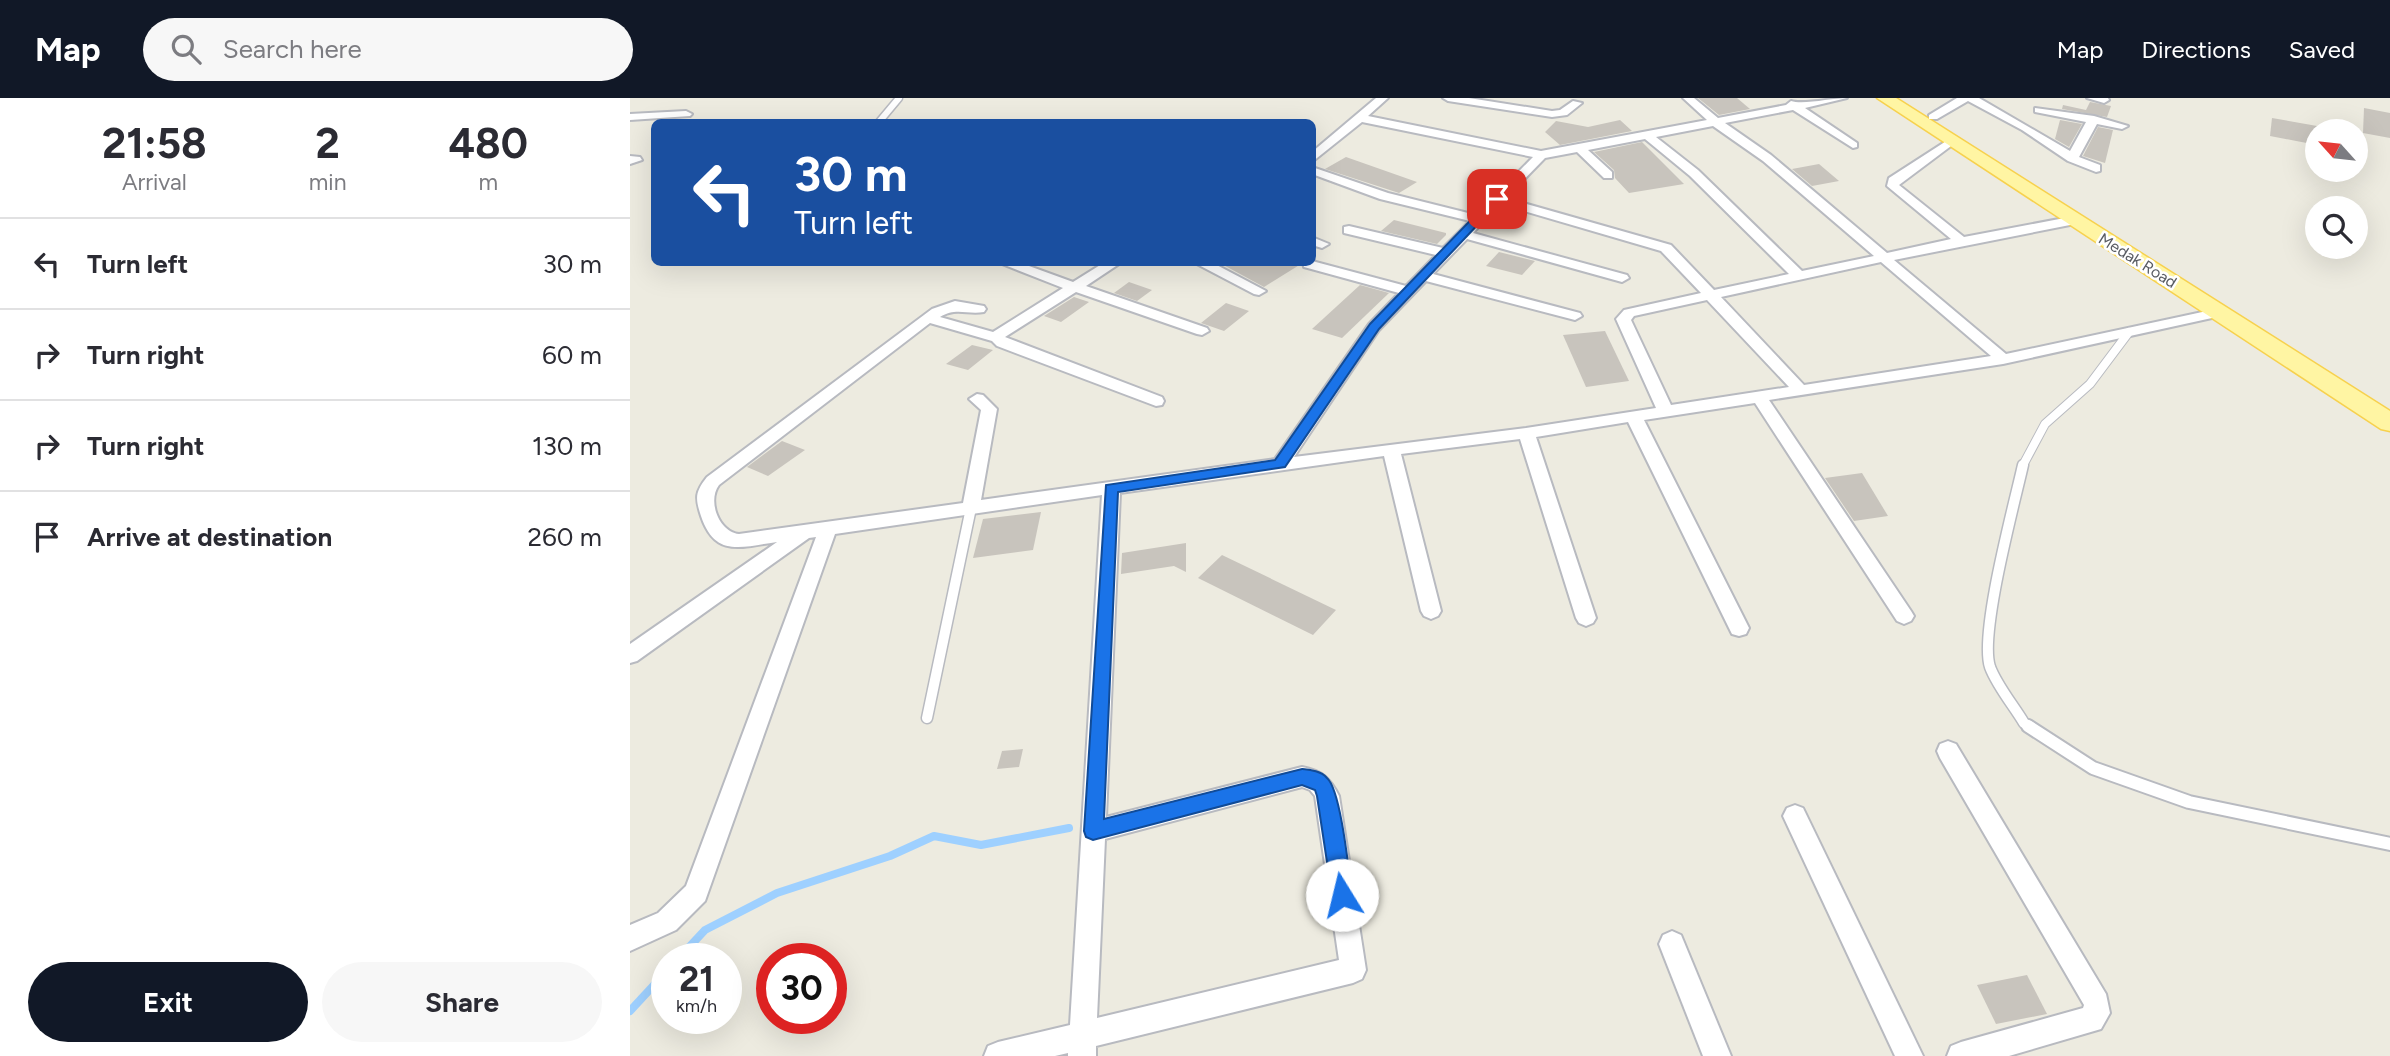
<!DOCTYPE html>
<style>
body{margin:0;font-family:Figtree,sans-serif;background:#f7f7f7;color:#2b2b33;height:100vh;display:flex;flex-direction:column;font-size:26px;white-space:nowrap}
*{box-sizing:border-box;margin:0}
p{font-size:23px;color:#7c7c81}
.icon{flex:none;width:38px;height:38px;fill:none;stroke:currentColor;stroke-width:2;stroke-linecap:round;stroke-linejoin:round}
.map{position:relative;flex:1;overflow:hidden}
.side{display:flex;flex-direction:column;background:#fff;width:630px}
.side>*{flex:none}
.guide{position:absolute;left:21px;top:21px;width:665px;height:147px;border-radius:10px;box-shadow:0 7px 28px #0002;background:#1a4fa0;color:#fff;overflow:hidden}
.needle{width:46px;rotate:297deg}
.controls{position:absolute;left:1675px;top:21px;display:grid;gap:14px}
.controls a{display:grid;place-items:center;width:63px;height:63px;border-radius:50%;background:#fff;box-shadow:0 7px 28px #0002;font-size:35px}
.speed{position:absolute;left:21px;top:845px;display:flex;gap:14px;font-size:35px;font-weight:700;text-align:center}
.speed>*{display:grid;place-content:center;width:91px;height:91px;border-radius:50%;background:#fff;box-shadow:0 7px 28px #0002;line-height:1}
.speed small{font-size:18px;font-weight:400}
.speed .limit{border:10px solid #d22;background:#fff;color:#111}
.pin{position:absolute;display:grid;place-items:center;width:60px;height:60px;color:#fff;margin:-30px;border-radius:14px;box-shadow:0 4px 10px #0006}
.me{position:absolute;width:77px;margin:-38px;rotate:351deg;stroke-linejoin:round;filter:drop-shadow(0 0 5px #0008)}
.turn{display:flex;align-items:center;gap:24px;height:147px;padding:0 28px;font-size:32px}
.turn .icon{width:91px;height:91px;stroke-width:2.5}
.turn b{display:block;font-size:49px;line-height:60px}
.eta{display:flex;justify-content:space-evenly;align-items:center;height:119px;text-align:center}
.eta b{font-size:42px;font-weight:700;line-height:49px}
.action{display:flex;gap:14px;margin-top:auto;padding:14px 28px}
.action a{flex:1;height:80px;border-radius:42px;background:#111827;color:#fff;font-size:28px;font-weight:700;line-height:80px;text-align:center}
.action a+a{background:#f7f7f7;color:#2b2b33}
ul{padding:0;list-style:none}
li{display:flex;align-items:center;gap:21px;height:91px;padding:0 28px;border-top:2px solid #e1e1e2}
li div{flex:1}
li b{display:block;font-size:26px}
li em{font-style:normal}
header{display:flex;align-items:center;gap:42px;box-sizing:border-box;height:98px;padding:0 35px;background:#111827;color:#fff}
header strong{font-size:33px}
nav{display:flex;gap:38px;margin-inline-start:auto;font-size:24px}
.search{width:490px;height:63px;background:#f7f7f7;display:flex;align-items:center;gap:18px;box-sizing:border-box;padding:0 24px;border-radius:38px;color:#7c7c81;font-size:26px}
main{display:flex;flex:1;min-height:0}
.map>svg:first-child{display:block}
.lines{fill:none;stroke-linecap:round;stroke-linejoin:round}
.stream{stroke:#9ed0ff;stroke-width:8}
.building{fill:#c8c4bd}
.service-far3-casing{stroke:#b8bac0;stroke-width:9}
.service-far2-casing{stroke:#b8bac0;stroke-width:10}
.service-far1-casing{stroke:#b8bac0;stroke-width:13}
.service-casing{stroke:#b8bac0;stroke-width:16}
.minor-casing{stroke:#b8bac0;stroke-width:4}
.primary-casing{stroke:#f7d14e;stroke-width:3}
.service-far3{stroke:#fff;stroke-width:6}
.service-far2{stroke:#fff;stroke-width:8}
.service-far1{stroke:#fff;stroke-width:10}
.service{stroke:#fff;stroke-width:12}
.minor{fill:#fff;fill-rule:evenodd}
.primary{fill:#fff5a3;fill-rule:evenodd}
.route{fill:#1a73e8;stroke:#114b97;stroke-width:2}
.labels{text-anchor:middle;stroke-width:5;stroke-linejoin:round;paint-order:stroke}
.far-street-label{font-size:16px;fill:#595c62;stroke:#fff}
</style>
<header>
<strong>Map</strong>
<div class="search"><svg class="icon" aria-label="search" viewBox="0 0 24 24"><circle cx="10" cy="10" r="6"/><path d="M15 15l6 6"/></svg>Search here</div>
<nav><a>Map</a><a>Directions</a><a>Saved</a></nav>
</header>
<main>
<section class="side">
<div class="eta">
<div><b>21:58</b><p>Arrival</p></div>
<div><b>2</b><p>min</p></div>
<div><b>480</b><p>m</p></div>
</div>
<ul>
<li><svg class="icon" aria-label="left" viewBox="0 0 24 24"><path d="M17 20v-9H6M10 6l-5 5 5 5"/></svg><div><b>Turn left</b></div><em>30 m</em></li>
<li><svg class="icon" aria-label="right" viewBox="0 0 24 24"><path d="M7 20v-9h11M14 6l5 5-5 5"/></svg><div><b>Turn right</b></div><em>60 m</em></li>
<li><svg class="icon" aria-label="right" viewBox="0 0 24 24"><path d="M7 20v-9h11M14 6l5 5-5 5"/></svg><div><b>Turn right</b></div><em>130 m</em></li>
<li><svg class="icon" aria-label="arrive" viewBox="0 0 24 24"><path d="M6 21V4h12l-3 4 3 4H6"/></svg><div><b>Arrive at destination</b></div><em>260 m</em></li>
</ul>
<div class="action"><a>Exit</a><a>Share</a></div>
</section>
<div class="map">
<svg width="1760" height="958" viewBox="0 0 1760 958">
<rect width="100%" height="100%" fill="#edebe0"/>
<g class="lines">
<!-- stream -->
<g class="stream">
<path d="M48 861 75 832 147 795 260 758 304 738 351 747 439 730"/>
<path d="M0 913 37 873"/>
</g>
</g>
<!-- building -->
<g class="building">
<path d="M1068 0H1107L1120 11 1089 17Z"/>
<path d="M1460 4 1481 8 1477 19 1432 11 1433 7 1456 12Z"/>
<path d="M1734 10 1760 15V40L1733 35Z"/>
<path d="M1642 20 1687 28V47L1640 38Z"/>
<path d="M990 22 1002 33 930 47 915 34 926 23 958 29Z"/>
<path d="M1430 22 1452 26 1439 49 1425 41Z"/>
<path d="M1468 29 1483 32 1475 65 1453 58Z"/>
<path d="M1012 44 1054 86 999 95 985 80 984 72 964 54Z"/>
<path d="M716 59 787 84 769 95 695 71Z"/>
<path d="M1189 66 1209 83 1182 88 1162 71Z"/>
<path d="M764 122 816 135V137L807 146 751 133Z"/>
<path d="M869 154 905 163 892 177 856 168Z"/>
<path d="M588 164H670L671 166 634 189Z"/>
<path d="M499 184 522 192 507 203 484 195Z"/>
<path d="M730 187 759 195 712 240 682 231Z"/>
<path d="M444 199 459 204 431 224 414 218Z"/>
<path d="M596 205 619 213 594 233 571 225Z"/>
<path d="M975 233 999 283 956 289 933 237Z"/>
<path d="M342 247 363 252 338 272 316 266Z"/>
<path d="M152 343 175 352 138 378 117 369Z"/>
<path d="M1232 375 1258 418 1224 423 1195 380Z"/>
<path d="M411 414 403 452 343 460 353 421Z"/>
<path d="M556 445V474L544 468 491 476 492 455Z"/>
<path d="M592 457 706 512 683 537 568 480Z"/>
<path d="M393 651 389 669 367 671 372 653Z"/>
<path d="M1397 877 1417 916 1366 926 1347 887Z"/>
</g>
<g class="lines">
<defs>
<path id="service-far3" d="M249 24 269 0"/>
<path id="service-far2" d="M1392 369 1415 326 1460 286 1499 234"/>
<g id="service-far1">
<path d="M1393 367C1384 407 1349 536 1360 569 1367 588 1384 608 1394 625L1401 629"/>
<path d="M297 620 341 410"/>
</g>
<path id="service" d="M1398 628 1463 670 1559 704 1760 746"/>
<g id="minor">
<path d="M746 0H758L738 18 911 53 1077 22 1053 0H1064L1088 20 1156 7 1161 3C1173 7 1202 0 1217 0L1175 10 1227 45V49L1223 50 1163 12 1095 25 1141 57 1257 155 1321 141 1257 88 1259 80 1321 40 1325 41V45L1269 87 1334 139 1445 118 1451 122 1445 126 1264 162 1376 256 1591 210 1598 214 1591 218 1373 266 1139 302 1281 513 1284 518 1281 523 1274 526 1267 523 1125 305 1014 322 1119 530 1116 536 1109 538 1102 536 1099 530 998 324 906 339 966 520 963 525 956 528 949 525 946 520 890 341 771 356 811 513 808 518 801 521 794 518 791 513 754 358 490 395 476 719 672 669C692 673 700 680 709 698L736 872 732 881 723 885 466 948V958H438V955L425 958H354L358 948 368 944 440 927 472 397 205 436 75 803 46 832 0 853V827L28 815 56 788 186 439 179 440 7 563 0 565V546L147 444C111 449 85 460 71 418 65 400 65 394 77 379L302 211 325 203 354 208 356 211 354 214C337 217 326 209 310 219L363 234 433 190 367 164H388L443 184 475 164H492L456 188 577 230 579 233 572 237 567 236 446 194 375 239 532 299 534 303 532 307 526 308 367 248 362 243 300 225 89 387C77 403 89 434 109 436L333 405 351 312 339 301 347 296 353 297 367 311 351 402 645 361 739 226 769 195 674 169 673 164 682 163 776 188 806 157 714 135V129L719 128 813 150 840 123 750 101 682 76V69L758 95 846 117 903 59 732 24 682 64V54ZM1083 28 1133 63 1244 158 1172 173 1068 72 1026 39ZM1015 41 1060 78 1159 176 1084 192 1041 147 876 100 915 60 947 54 974 80H982V74L958 52ZM870 106 1031 153 1071 195 994 212 986 221 1026 310 896 330 664 359 749 232 796 183 945 222 952 218 950 215 803 176 837 141 992 184 999 180 997 177 843 135ZM1251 164 1361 258 1174 287 1091 199ZM1077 202 1159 289 1041 307 1001 222 1004 218ZM672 689 680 692 685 698 709 862 467 920 475 741Z"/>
<path d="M813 0H839L922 13 930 12 943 3 952 5 937 17 922 19 818 3Z"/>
<path d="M1327 0H1349L1440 53 1456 24 1405 14V10L1464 18 1498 28 1492 31 1467 26 1449 59 1470 67V73L1466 74 1438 63 1392 32 1338 3 1307 21H1299V17Z"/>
<path d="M1457 0H1478L1479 2 1474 5Z"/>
<path d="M56 13 62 16 60 18 0 22V16Z"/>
<path d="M0 58 10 59 12 62 0 66Z"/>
<path d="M682 139 699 146 692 150 682 147Z"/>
<path d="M563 164H581L636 193 629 197 624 196Z"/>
<path d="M1318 643 1326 646 1476 896 1480 915 1471 931 1379 958H1317L1321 948 1331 944 1453 910 1454 907 1310 660 1307 653 1310 646Z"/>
<path d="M1165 707 1173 710 1293 958H1265L1153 718 1157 710Z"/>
<path d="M1042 833 1051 837 1101 958H1073L1029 846 1033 837Z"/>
</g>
<path id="primary" d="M1247 0H1266L1760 313V333L1751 331Z"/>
</defs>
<!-- service-far3 casing -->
<use href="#service-far3" class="service-far3-casing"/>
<!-- service-far2 casing -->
<use href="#service-far2" class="service-far2-casing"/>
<!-- service-far1 casing -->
<use href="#service-far1" class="service-far1-casing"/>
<!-- service casing -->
<use href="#service" class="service-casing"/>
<!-- minor casing -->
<use href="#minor" class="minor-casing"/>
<!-- primary casing -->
<use href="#primary" class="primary-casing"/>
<!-- service-far3 -->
<use href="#service-far3" class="service-far3"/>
<!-- service-far2 -->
<use href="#service-far2" class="service-far2"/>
<!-- service-far1 -->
<use href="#service-far1" class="service-far1"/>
<!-- service -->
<use href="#service" class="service"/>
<!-- minor -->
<use href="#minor" class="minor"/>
<!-- primary -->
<use href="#primary" class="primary"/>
</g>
<!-- route -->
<path class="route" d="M863 99 872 101 749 231 655 369 488 394 474 721 672 671C681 672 691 673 697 680 711 692 719 775 722 797L719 804 712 807 705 804 702 797 687 698 685 692 672 687 463 742 456 739 454 733 476 387 645 362 740 226Z"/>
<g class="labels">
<!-- far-street labels -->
<g class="far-street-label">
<text transform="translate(1508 162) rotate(32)" y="6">Medak Road</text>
</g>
</g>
</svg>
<div class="controls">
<a><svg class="needle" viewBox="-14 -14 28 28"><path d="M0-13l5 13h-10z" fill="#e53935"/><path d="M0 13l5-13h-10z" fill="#7c7c81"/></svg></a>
<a><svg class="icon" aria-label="search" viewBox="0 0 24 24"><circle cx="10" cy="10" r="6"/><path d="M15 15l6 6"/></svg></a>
</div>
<div class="speed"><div>21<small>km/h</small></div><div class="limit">30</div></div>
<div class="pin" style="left:867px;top:101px;background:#d93025"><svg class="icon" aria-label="arrive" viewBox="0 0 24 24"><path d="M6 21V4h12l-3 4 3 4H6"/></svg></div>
<svg class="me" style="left:712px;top:797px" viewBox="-20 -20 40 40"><circle r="19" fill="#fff"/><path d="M0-13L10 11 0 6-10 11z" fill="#1a73e8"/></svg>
<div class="guide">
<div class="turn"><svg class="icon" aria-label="left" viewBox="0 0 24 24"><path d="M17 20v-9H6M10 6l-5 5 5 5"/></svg><div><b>30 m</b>Turn left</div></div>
</div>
</div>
</main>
